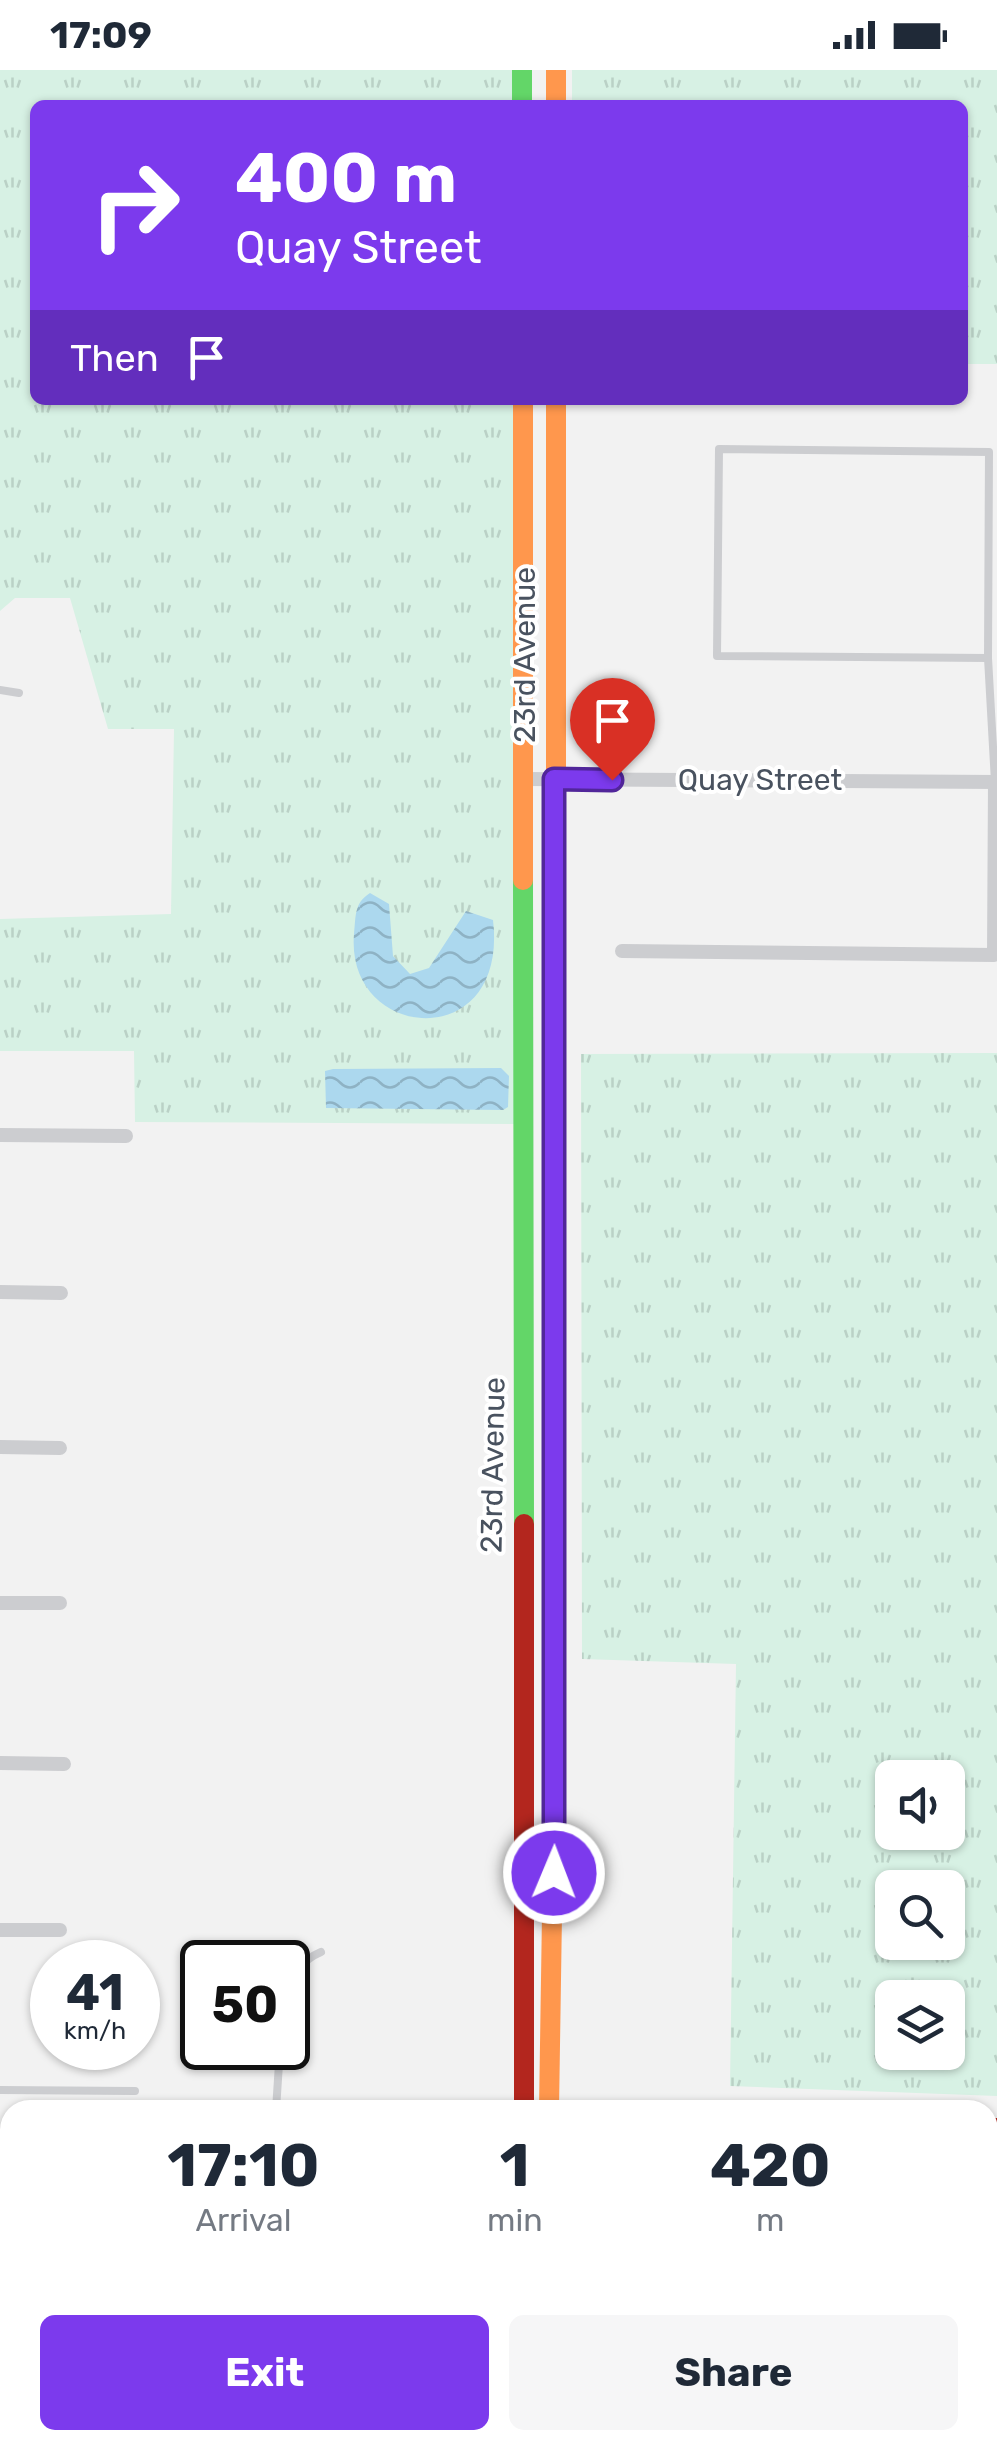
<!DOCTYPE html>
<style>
body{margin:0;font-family:Rubik,sans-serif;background:#f6f6f7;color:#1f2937;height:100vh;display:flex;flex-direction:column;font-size:38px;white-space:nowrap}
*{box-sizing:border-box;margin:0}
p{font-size:32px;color:#747a83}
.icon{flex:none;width:55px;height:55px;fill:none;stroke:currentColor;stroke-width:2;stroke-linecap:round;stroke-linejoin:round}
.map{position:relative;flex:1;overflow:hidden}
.panel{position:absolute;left:0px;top:2030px;width:998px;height:350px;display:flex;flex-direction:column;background:#fff;border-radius:30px 30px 0 0;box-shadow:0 2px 8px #0004}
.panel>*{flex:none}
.hud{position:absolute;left:30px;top:30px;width:938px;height:305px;border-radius:15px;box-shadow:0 2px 8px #0004;background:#7c3aed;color:#fff;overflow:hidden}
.tools{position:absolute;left:875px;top:1690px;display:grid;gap:20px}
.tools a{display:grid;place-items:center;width:90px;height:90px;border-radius:15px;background:#fff;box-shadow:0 2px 8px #0004;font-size:50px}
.speed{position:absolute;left:30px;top:1870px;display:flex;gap:20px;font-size:50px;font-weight:700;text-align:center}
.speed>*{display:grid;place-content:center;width:130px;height:130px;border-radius:50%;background:#fff;box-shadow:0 2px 8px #0004;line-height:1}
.speed small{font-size:25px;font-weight:400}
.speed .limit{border:5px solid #111;border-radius:15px;background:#fff;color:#111}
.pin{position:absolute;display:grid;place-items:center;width:85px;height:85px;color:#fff;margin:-102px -42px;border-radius:50% 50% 50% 0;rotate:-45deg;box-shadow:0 0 10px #0007}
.pin .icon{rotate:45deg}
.me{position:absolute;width:110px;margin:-55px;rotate:1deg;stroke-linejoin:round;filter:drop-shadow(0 0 8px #0008)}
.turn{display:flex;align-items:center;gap:35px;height:210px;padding:0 40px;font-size:45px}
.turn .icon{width:130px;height:130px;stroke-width:2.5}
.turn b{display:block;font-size:70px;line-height:85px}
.then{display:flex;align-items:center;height:95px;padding:0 40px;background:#0003;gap:20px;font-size:38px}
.eta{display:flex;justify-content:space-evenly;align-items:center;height:170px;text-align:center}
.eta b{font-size:60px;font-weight:700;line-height:70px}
.primary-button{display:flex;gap:20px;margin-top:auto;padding:20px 40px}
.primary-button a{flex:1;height:115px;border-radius:15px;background:#7c3aed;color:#fff;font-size:40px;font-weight:700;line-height:115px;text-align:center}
.primary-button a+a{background:#f6f6f7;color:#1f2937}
.status{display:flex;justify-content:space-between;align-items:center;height:70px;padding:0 50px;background:#fff;direction:ltr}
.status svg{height:28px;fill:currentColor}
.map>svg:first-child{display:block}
.commercial{fill:#e6e6e1}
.grass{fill:url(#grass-tufts);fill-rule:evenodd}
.water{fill:url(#water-waves)}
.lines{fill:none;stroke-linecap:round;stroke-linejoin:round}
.lane{stroke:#cccdd0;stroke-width:8}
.street{stroke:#cccdd0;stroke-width:14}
.fast{stroke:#63d668;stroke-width:20}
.slow{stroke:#ff974d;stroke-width:20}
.jam{stroke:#b3261e;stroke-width:20}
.route-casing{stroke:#51269a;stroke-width:25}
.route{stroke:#7c3aed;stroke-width:18}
.labels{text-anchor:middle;stroke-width:8;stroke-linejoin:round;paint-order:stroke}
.street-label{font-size:30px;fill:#49525f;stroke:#fff}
</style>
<div class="status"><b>17:09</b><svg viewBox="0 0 49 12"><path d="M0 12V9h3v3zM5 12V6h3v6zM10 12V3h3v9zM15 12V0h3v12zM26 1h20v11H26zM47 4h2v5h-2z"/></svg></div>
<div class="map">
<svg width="997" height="2380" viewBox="0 0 997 2380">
<defs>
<pattern id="grass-tufts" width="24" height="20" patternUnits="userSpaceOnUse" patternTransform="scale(2.5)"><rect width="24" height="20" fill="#d7f1e4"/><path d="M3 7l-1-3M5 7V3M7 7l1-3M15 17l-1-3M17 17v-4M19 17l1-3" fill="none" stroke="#bad1c6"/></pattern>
<pattern id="water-waves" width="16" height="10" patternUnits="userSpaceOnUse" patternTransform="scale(2.5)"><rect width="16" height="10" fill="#acd8ee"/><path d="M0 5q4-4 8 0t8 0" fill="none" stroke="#8eb2c4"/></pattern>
</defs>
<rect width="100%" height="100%" fill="#f2f2f2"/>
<!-- commercial -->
<rect class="commercial" x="581" y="2370" width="248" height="10"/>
<!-- grass -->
<g class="grass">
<path d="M0 0H517V35H35V330H520L524 1054 135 1052 134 981H0V849L171 844 174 659H108L70 528H15L0 541Z"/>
<path d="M572 0H997V294H963L962 35H572Z"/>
<path d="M997 983V2026L730 2016 736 1594 582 1589 581 984ZM892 1708H948V1762H892ZM892 1818H948V1872H892ZM892 1928H948V1982H892Z"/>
<rect x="242" y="2370" width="256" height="10"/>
</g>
<!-- water -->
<g class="water">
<path d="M370 823 389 834 393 886 410 904 429 898 466 841 493 850C509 985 345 972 354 864 356 846 354 833 370 823Z"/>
<path d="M501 998 509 1006 508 1037 503 1040 326 1038 325 1001 333 999Z"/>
</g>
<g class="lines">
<!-- lane -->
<g class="lane">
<path d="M988 588 989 382 719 379 717 586 988 588 995 712"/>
<path d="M0 620 19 623"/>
<path d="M288 1925C291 1906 302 1890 321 1882"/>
<path d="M0 2020 135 2021"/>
<path d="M276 2040 280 1978"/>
<path d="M7 2313H10"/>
</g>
<!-- street -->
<g class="street">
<path d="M522 709 997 712"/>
<path d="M622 881 994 885 995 712"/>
<path d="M0 1065 126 1066"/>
<path d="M0 1222 61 1223"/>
<path d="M0 1377 60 1378"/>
<path d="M0 1533H60"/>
<path d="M0 1693 64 1694"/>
<path d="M0 1860H60"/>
<path d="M988 2211H997"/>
<path d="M988 2337H997"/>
<path d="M941 2380 942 2370"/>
</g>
<!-- fast -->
<g class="fast">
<path d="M522 0V35"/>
<path d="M556 795V1583"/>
<path d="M523 810 524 1454"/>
</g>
<!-- slow -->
<g class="slow">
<path d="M556 0V35"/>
<path d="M523 330V810"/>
<path d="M556 330V795"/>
<path d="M549 2040 556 1583"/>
<path d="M988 2093H997"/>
<path d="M534 2370V2380"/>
</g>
<!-- jam -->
<g class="jam">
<path d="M524 1454V2040"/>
<path d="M988 2058H997"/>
<path d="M0 2074H10"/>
</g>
</g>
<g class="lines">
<defs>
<path id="route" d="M554 1803V709L612 710"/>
</defs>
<!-- route casing -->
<use href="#route" class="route-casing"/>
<!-- route -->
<use href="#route" class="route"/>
</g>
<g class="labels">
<!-- street labels -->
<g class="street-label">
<text transform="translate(525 585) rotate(-90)" y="10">23rd Avenue</text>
<text x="760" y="720">Quay Street</text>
<text transform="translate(493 1395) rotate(-89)" y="10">23rd Avenue</text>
</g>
</g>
</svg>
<div class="tools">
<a><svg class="icon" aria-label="sound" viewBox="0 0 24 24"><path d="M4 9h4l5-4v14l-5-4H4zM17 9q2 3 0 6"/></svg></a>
<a><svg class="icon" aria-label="search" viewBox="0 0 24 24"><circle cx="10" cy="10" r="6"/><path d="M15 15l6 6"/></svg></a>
<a><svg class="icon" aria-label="layers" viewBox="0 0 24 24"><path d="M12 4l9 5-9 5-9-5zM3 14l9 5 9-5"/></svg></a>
</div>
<div class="speed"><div>41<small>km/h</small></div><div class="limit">50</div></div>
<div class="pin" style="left:612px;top:710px;background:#d93025"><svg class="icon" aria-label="arrive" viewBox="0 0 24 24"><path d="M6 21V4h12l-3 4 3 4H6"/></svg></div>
<svg class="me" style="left:554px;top:1803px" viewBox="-20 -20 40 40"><circle r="17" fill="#7c3aed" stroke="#fff" stroke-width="3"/><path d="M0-11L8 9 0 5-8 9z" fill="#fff"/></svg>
<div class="hud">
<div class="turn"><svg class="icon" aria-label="right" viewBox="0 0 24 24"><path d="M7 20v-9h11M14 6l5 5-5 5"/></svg><div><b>400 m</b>Quay Street</div></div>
<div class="then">Then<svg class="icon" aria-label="arrive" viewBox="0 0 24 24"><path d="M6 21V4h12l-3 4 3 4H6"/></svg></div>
</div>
<section class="panel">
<div class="eta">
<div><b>17:10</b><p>Arrival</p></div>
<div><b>1</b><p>min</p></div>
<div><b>420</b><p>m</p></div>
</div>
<div class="primary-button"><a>Exit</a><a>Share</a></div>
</section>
</div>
